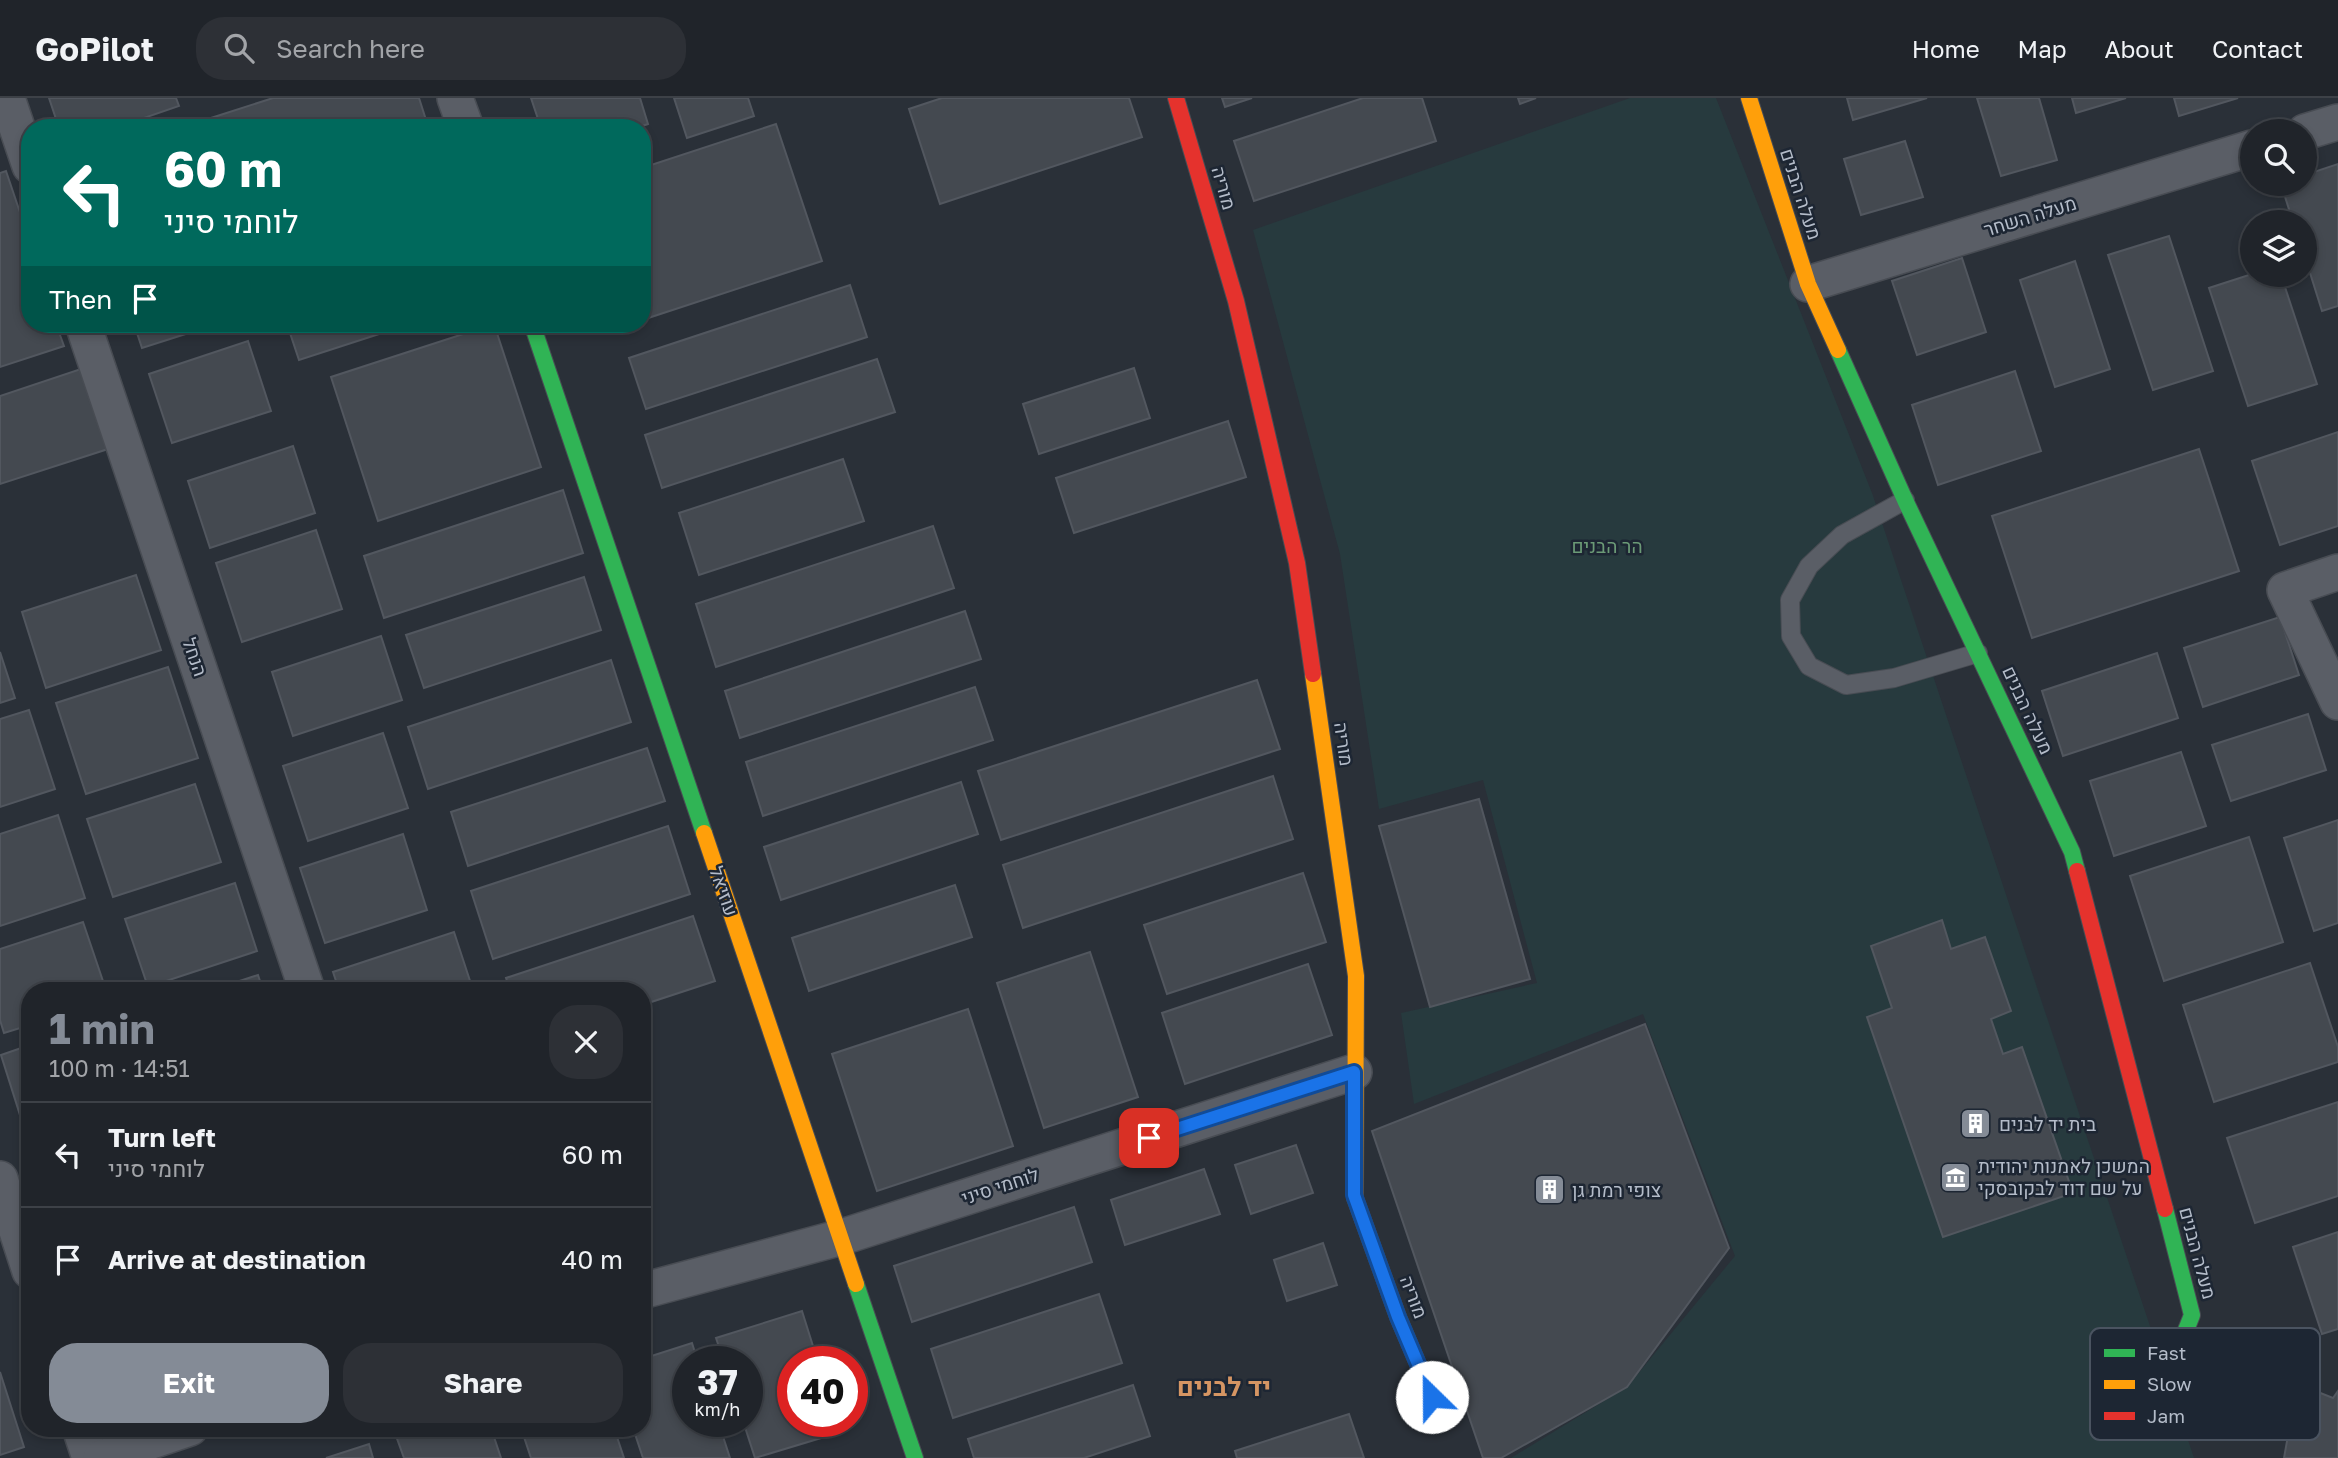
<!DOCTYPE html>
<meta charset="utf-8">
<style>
body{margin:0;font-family:"Golos Text",Heebo,sans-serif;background:#2d3036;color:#f1f3f6;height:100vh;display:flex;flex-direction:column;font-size:26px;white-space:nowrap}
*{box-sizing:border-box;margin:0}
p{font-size:23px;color:#a2a4a8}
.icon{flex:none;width:38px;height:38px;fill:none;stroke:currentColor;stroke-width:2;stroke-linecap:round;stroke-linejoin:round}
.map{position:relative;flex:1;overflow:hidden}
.drawer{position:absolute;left:21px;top:884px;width:630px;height:455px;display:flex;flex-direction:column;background:#20242a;border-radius:28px;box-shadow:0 4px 10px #0003,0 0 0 2px #3d4147}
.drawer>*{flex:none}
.guide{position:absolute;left:21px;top:21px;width:630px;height:214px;border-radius:28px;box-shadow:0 4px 10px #0003,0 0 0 2px #3d4147;background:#00695c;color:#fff;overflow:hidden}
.fabs{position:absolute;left:2240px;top:21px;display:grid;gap:14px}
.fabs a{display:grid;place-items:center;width:77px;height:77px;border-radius:50%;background:#20242a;box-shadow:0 4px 10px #0003,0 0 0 2px #3d4147;font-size:35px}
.speed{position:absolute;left:672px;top:1248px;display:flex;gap:14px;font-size:35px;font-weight:700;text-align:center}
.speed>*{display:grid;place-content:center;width:91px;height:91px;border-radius:50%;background:#20242a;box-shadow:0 4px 10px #0003,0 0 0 2px #3d4147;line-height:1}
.speed small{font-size:18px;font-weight:400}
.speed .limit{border:10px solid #d22;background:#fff;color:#111}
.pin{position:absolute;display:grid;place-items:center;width:60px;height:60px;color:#fff;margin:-30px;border-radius:14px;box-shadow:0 4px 10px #0006}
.me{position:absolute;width:77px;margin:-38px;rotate:337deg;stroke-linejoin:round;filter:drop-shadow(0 0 5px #0008)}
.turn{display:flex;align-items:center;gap:24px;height:147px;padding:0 28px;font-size:32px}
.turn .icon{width:91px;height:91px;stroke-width:2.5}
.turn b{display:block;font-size:49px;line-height:60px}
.then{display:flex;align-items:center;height:66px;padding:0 28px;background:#0003;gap:14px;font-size:26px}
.round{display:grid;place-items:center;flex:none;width:74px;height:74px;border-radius:28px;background:#2d3036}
.summary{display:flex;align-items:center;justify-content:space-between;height:119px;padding:0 28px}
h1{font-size:42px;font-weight:700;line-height:52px;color:#848b96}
.button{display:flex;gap:14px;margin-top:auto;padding:14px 28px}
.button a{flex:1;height:80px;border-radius:28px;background:#848b96;color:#fff;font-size:28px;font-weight:700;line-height:80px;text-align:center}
.button a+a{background:#2d3036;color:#f1f3f6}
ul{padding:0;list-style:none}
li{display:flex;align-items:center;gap:21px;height:105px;padding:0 28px;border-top:2px solid #3d4147}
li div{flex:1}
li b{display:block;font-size:26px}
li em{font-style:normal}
header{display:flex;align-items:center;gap:42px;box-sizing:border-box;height:98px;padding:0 35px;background:#20242a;border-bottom:2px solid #3d4147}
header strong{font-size:33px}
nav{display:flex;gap:38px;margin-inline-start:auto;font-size:24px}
.search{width:490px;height:63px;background:#2d3036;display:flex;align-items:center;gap:18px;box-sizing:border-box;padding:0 24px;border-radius:28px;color:#a2a4a8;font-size:26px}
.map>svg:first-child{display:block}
.green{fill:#273a3e}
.building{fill:#444950;stroke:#52575f;stroke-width:2}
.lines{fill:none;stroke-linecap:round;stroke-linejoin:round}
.lane-casing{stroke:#484c53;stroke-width:20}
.street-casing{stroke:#484c53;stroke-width:38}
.fast-casing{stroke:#484c53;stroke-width:18}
.slow-casing{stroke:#484c53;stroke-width:18}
.jam-casing{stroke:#484c53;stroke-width:18}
.lane{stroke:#5a5e66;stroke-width:18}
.street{stroke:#5a5e66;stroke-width:35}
.fast{stroke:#30b455;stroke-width:16}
.slow{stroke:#ff9f0a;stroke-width:16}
.jam{stroke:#e5322d;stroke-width:16}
.route-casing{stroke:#114b97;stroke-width:18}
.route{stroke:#1a73e8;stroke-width:12}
.labels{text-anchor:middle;stroke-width:5;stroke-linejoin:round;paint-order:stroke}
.street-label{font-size:19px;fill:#b4bcc9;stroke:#1d2633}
.park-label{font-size:19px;fill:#6b9a76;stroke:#1d2633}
.poi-label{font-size:19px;fill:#b4bcc9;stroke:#1d2633;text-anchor:start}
.district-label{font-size:26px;font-weight:bold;fill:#d59563;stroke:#1d2633}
.key{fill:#1d2633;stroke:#4a5360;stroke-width:2}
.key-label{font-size:19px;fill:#b4bcc9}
</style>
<header>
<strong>GoPilot</strong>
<div class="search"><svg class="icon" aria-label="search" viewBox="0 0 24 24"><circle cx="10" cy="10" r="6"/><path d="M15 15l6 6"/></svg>Search here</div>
<nav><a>Home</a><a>Map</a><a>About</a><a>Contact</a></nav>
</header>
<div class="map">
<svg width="2338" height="1360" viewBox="0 0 2338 1360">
<rect width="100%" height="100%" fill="#2a3038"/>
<!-- green -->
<path class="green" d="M1630 0H1716L1872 395 2194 1360H1511L1627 1289 1735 1158 1643 916 1414 1006 1401 915 1537 885 1483 682 1379 711 1340 456 1253 132Z"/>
<!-- building -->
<g class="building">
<path d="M49 0H176L179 8 115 30H59Z"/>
<path d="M273 0H419L426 22 403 30H214L211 20Z"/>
<path d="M531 0H640L648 26 636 30H541Z"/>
<path d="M674 0H748L754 18 687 40Z"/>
<path d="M942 0H1129L1142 39 940 106 909 11Z"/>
<path d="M1222 0H1252L1225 9Z"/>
<path d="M1363 0H1422L1436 43 1254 103 1234 43Z"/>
<path d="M1518 0H1536L1520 6Z"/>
<path d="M1847 0H1927L1853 22Z"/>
<path d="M1977 0H2039L2057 62 2001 78Z"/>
<path d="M2072 0H2126L2076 15Z"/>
<path d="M2174 0H2238L2179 18Z"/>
<path d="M776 26 822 163 642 222V70Z"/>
<path d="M1905 43 1923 99 1861 117 1844 61Z"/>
<path d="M2338 66V208L2322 213 2305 159V124H2293L2281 86H2305V77Z"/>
<path d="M6 73 30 144V226H56L64 248 0 269V75Z"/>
<path d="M2169 138 2213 273 2153 292 2108 157Z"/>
<path d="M1962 160 1986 234 1917 257 1892 183Z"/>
<path d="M2075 163 2110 271 2055 289 2020 182Z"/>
<path d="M2252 176 2281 177 2317 286 2248 308 2209 190Z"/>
<path d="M850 187 867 239 646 311 629 260Z"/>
<path d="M134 226H217L142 250Z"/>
<path d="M287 226H410L299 262Z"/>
<path d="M494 226 541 369 378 423 331 279Z"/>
<path d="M248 243 271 313 172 345 149 276Z"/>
<path d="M877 261 895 314 662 390 645 337Z"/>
<path d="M1134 270 1150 320 1039 356 1023 306Z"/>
<path d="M81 271 108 351 0 386V298Z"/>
<path d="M2015 273 2041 353 1938 387 1912 307Z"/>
<path d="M1228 323 1246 379 1074 435 1056 380Z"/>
<path d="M2338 334V428L2280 447 2252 363Z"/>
<path d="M293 348 315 415 210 450 188 383Z"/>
<path d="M2199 351 2239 473 2032 540 1992 418Z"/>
<path d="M843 361 864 423 699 477 679 415Z"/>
<path d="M563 392 583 455 384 520 364 458Z"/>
<path d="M933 428 954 490 716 569 696 506Z"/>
<path d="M316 432 342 511 242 544 216 465Z"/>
<path d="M136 477 161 552 46 590 22 514Z"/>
<path d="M584 479 601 532 424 590 406 537Z"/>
<path d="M965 513 981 561 740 640 725 593Z"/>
<path d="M2280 519 2299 577 2203 609 2184 550Z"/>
<path d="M381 538 402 602 293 638 272 574Z"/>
<path d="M0 554 15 600 0 605Z"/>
<path d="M2157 555 2178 620 2063 658 2042 593Z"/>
<path d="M611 562 631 624 428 691 408 629Z"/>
<path d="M168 569 198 660 86 696 56 605Z"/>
<path d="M1257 582 1280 651 1001 742 978 673Z"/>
<path d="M975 589 993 642 763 718 746 664Z"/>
<path d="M29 612 55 691 0 709V621Z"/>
<path d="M2308 616 2326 672 2231 703 2212 647Z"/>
<path d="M383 635 408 710 308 743 283 668Z"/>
<path d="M647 650 665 703 468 768 451 714Z"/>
<path d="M2181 654 2206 728 2114 758 2090 683Z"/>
<path d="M1273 678 1293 741 1023 830 1003 767Z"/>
<path d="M961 684 978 736 781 802 764 749Z"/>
<path d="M195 686 221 764 113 799 87 721Z"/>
<path d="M1479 701 1530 881 1430 909 1379 728Z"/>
<path d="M58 717 85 800 0 828V736Z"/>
<path d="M2338 722V825L2314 833 2284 740Z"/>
<path d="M668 728 690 796 493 861 471 793Z"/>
<path d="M403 736 427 812 325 845 300 770Z"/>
<path d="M2249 739 2283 844 2164 883 2130 778Z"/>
<path d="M1303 775 1326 844 1167 896 1144 827Z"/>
<path d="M235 785 257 853 148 889 125 821Z"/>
<path d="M955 787 972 839 809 893 792 840Z"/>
<path d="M693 818 715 883 642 907V892H510L506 880Z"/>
<path d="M1942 822 1951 851 1985 839 2011 913 1991 921 2003 956 2022 949 2073 1095 1943 1139 1867 919 1892 910 1871 848Z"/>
<path d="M83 824 106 892H30V927L4 935 0 922V851Z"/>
<path d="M454 834 473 892H339L333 874Z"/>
<path d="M1090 854 1138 999 1044 1030 997 885Z"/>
<path d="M2310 865 2338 949V964L2214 1004 2183 907Z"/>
<path d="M1308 866 1332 937 1185 986 1162 915Z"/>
<path d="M258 877 263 892H212Z"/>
<path d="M968 911 1013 1048 877 1093 832 956Z"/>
<path d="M1645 926 1729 1150 1627 1289 1501 1360H1483L1372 1033Z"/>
<path d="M30 947V1034L26 1036 1 957Z"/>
<path d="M2338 1004V1098L2255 1125 2227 1040Z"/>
<path d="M1296 1047 1313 1095 1251 1116 1235 1067Z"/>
<path d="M1204 1071 1220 1116 1125 1147 1111 1102Z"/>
<path d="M1074 1109 1092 1164 912 1224 894 1168Z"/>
<path d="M2338 1134V1231L2322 1236 2293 1149Z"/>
<path d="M1323 1145 1337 1187 1287 1203 1274 1162Z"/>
<path d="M1099 1196 1122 1265 953 1320 931 1251Z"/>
<path d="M802 1213 818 1264H793V1323H838L841 1334 755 1360 743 1323H747V1264H724L716 1240Z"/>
<path d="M692 1245 698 1264H688V1323H718L730 1360H643L633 1330H642V1261Z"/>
<path d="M2232 1260 2333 1300 2338 1293V1360H2284L2289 1332 2209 1300Z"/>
<path d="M0 1274 24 1349 0 1357Z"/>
<path d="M1133 1287 1150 1338 1084 1360H974L968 1341Z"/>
<path d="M1349 1316 1364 1360H1237L1235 1353Z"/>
<path d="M410 1330H491L501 1360H404L395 1335Z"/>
<path d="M521 1330H614L624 1360H531Z"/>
<path d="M369 1346 373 1360H326Z"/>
</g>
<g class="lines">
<defs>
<path id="lane" d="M1905 402 1842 437 1809 468 1790 502 1791 538 1809 568 1846 587 1894 580 1978 555"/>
<g id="street">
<path d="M7 0 30 68"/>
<path d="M455 0 466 30"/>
<path d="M2305 34 2338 24"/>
<path d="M1808 186 2252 50"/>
<path d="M83 226 307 892"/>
<path d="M2338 474 2285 492 2338 604"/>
<path d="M0 1081 30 1173"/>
<path d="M642 1193 842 1139 1354 974"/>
<path d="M80 1330 90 1360"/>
<path d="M101 1360 190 1330"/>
</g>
<g id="fast">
<path d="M532 226 704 735"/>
<path d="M1838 252 1905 402 2072 754 2077 773"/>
<path d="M1355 1100 1398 1219 1432 1299"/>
<path d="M2165 1111 2192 1217 2174 1262"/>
<path d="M856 1186 915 1360"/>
</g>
<g id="slow">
<path d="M1749 0 1808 186 1838 252"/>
<path d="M1313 576 1356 878 1355 1100"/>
<path d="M704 735 856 1186"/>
</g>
<g id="jam">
<path d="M1176 0 1236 203 1297 465 1313 576"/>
<path d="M2077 773 2165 1111"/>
</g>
</defs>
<!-- lane casing -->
<use href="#lane" class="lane-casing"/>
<!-- street casing -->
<use href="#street" class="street-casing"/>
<!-- fast casing -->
<use href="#fast" class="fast-casing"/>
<!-- slow casing -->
<use href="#slow" class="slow-casing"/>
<!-- jam casing -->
<use href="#jam" class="jam-casing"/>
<!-- lane -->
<use href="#lane" class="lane"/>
<!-- street -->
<use href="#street" class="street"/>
<!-- fast -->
<use href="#fast" class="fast"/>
<!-- slow -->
<use href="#slow" class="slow"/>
<!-- jam -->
<use href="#jam" class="jam"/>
</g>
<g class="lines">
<defs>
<path id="route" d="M1149 1040 1354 974V1097L1398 1219 1432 1299"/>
</defs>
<!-- route casing -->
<use href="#route" class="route-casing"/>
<!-- route -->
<use href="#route" class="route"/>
</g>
<!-- icons -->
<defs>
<symbol id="building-square" viewBox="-11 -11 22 22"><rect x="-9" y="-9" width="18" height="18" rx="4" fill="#848b96" stroke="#1d2633"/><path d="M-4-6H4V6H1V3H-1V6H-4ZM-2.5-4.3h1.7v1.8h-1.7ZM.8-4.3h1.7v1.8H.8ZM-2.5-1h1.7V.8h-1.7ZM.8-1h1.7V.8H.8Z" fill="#fff"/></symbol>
<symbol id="museum-square" viewBox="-11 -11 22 22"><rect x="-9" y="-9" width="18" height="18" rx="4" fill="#848b96" stroke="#1d2633"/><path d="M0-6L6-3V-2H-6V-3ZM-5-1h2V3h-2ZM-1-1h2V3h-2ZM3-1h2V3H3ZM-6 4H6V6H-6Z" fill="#fff"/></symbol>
</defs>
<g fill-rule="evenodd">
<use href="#building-square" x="1958" y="1008" width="35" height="35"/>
<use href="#museum-square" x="1938" y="1062" width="35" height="35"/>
<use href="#building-square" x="1532" y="1074" width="35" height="35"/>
</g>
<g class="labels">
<!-- street labels -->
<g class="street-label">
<text transform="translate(1224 90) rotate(74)" y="7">מוריה</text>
<text transform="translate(1801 96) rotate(72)" y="7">מעלה הבנים</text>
<text transform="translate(2030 118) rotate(-17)" y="7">מעלה השחר</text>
<text transform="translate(195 559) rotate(71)" y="7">הנחל</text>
<text transform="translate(2028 612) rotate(65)" y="7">מעלה הבנים</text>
<text transform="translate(1344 646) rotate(82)" y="7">מוריה</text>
<text transform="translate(724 793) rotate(71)" y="7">עוזיאל</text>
<text transform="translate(1000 1088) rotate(-18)" y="7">לוחמי סיני</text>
<text transform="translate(2198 1155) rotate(75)" y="7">מעלה הבנים</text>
<text transform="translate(1414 1199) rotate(69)" y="7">מוריה</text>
</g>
<!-- park labels -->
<g class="park-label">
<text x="1607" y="455">הר הבנים</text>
</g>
<!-- poi labels -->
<g class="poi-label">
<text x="1999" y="1033">בית יד לבנים</text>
<text x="1978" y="1075">המשכן לאמנות יהודית<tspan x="1978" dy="22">על שם דוד לבקובסקי</tspan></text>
<text x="1572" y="1099">צופי רמת גן</text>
</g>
<!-- district labels -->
<g class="district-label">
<text x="1224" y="1298">יד לבנים</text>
</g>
</g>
<!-- legend -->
<rect x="2090" y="1230" width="230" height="112" rx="10" class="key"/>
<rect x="2104" y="1251" width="31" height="8" fill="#30b455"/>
<rect x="2104" y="1282" width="31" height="9" fill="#ff9f0a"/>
<rect x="2104" y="1314" width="31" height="8" fill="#e5322d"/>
<g class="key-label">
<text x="2147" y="1262">Fast</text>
<text x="2147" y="1293">Slow</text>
<text x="2147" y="1325">Jam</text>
</g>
</svg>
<div class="fabs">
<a><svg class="icon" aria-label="search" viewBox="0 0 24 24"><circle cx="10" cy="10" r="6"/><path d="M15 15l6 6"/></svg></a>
<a><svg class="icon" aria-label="layers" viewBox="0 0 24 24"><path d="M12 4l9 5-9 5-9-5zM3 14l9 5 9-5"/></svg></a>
</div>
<div class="speed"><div>37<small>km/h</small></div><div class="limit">40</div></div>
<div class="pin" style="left:1149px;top:1040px;background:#d93025"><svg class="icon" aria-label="arrive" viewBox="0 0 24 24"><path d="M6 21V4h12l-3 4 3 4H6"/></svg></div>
<svg class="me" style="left:1432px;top:1299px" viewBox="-20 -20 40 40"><circle r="19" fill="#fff"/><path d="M0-13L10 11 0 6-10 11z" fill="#1a73e8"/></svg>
<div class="guide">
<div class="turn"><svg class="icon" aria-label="left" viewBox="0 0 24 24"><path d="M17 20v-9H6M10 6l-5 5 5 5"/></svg><div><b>60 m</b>לוחמי סיני</div></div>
<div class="then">Then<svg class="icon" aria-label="arrive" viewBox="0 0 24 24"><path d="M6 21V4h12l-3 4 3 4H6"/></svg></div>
</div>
<section class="drawer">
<div class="summary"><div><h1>1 min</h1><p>100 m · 14:51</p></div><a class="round"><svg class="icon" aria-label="close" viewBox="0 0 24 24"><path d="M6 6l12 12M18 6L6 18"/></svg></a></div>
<ul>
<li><svg class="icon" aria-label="left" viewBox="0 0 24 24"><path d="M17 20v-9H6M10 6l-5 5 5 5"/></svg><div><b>Turn left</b><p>לוחמי סיני</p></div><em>60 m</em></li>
<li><svg class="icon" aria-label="arrive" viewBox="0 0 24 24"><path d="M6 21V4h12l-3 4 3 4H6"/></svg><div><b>Arrive at destination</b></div><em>40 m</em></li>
</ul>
<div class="button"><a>Exit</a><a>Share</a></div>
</section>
</div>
